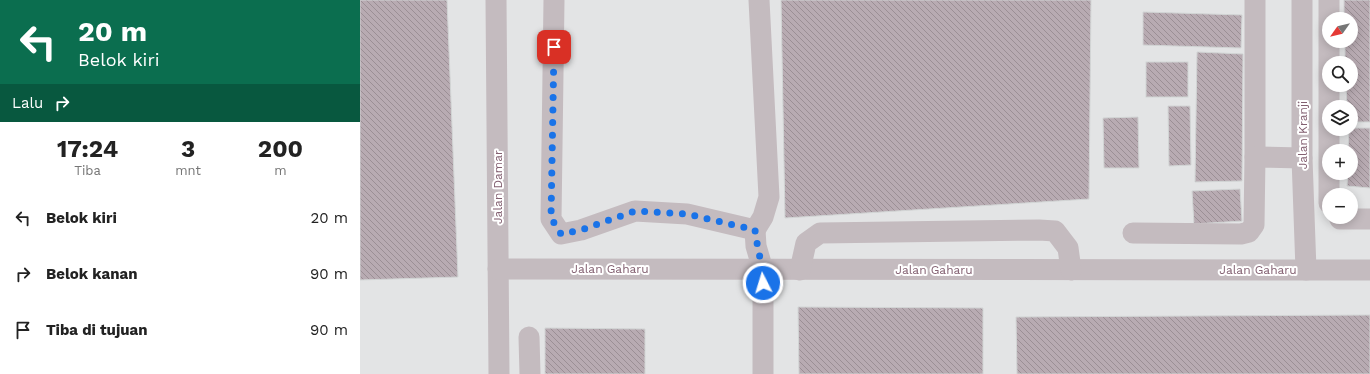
<!DOCTYPE html>
<html lang="id">
<meta charset="utf-8">
<style>
body{margin:0;font-family:"Work Sans",sans-serif;background:#f6f6f6;color:#222;height:100vh;display:flex;flex-direction:column;font-size:15px;white-space:nowrap}
*{box-sizing:border-box;margin:0}
p{font-size:13px;color:#767676}
.icon{flex:none;width:22px;height:22px;fill:none;stroke:currentColor;stroke-width:2;stroke-linecap:round;stroke-linejoin:round}
.map{position:relative;flex:1;overflow:hidden}
.sheet{display:flex;flex-direction:column;background:#fff;width:360px}
.sheet>*{flex:none}
.banner{background:#0b6e4f;color:#fff;overflow:hidden}
.needle{width:26px;rotate:236deg}
.buttons{position:absolute;left:962px;top:12px;display:grid;gap:8px}
.buttons a{display:grid;place-items:center;width:36px;height:36px;border-radius:50%;background:#fff;box-shadow:0 2px 10px #0003;font-size:20px}
.pin{position:absolute;display:grid;place-items:center;width:34px;height:34px;color:#fff;margin:-17px;border-radius:8px;box-shadow:0 2px 6px #0006}
.me{position:absolute;width:44px;margin:-22px;rotate:355deg;stroke-linejoin:round;filter:drop-shadow(0 0 3px #0008)}
.turn{display:flex;align-items:center;gap:14px;height:84px;padding:0 12px;font-size:18px}
.turn .icon{width:52px;height:52px;stroke-width:2.5}
.turn b{display:block;font-size:28px;line-height:34px}
.then{display:flex;align-items:center;height:38px;padding:0 12px;background:#0003;gap:8px;font-size:15px}
.eta{display:flex;justify-content:space-evenly;align-items:center;height:68px;text-align:center}
.eta b{font-size:24px;font-weight:700;line-height:28px}
ul{padding:0;list-style:none}
li{display:flex;align-items:center;gap:12px;height:56px;padding:0 12px}
li div{flex:1}
li b{display:block;font-size:15px}
li em{font-style:normal}
main{display:flex;flex:1;min-height:0}
.map>svg:first-child{display:block}
.built{fill:#e3e4e5;fill-rule:evenodd}
.building{fill:url(#building-back-hatch);stroke:#d2d5d5}
.lines{fill:none;stroke-linecap:round;stroke-linejoin:round}
.minor{stroke:#c4bbbf;stroke-width:21}
.route{stroke:#1a73e8;stroke-width:7;stroke-dasharray:0 12.6}
.labels{text-anchor:middle;stroke-width:4;stroke-linejoin:round;paint-order:stroke}
.street-label{font-size:12px;fill:#836071;stroke:#fff}
</style>
<main>
<section class="sheet">
<div class="banner">
<div class="turn"><svg class="icon" aria-label="left" viewBox="0 0 24 24"><path d="M17 20v-9H6M10 6l-5 5 5 5"/></svg><div><b>20 m</b>Belok kiri</div></div>
<div class="then">Lalu<svg class="icon" aria-label="right" viewBox="0 0 24 24"><path d="M7 20v-9h11M14 6l5 5-5 5"/></svg></div>
</div>
<div class="eta">
<div><b>17:24</b><p>Tiba</p></div>
<div><b>3</b><p>mnt</p></div>
<div><b>200</b><p>m</p></div>
</div>
<ul>
<li><svg class="icon" aria-label="left" viewBox="0 0 24 24"><path d="M17 20v-9H6M10 6l-5 5 5 5"/></svg><div><b>Belok kiri</b></div><em>20 m</em></li>
<li><svg class="icon" aria-label="right" viewBox="0 0 24 24"><path d="M7 20v-9h11M14 6l5 5-5 5"/></svg><div><b>Belok kanan</b></div><em>90 m</em></li>
<li><svg class="icon" aria-label="arrive" viewBox="0 0 24 24"><path d="M6 21V4h12l-3 4 3 4H6"/></svg><div><b>Tiba di tujuan</b></div><em>90 m</em></li>
</ul>
</section>
<div class="map">
<svg width="1010" height="374" viewBox="0 0 1010 374">
<defs>
<pattern id="building-back-hatch" width="6" height="6" patternUnits="userSpaceOnUse"><rect width="6" height="6" fill="#b8abb2"/><path d="M-1 5l2 2M0 0l6 6M5-1l2 2" fill="none" stroke="#9b8f95"/></pattern>
</defs>
<rect width="100%" height="100%" fill="#eff4f4"/>
<!-- built -->
<path class="built" d="M0 0H1010V374H0ZM969 19H991V41H969ZM969 63H991V85H969ZM969 107H991V129H969ZM969 151H991V173H969ZM969 195H991V217H969Z"/>
<!-- building -->
<g class="building">
<path d="M0 0H87L98 277 0 280Z"/>
<path d="M421 0H731L729 199 425 218Z"/>
<path d="M984 0H1010V122H991V107H987L986 85H991V63H985V41H991V19H984Z"/>
<path d="M783 12 882 15 881 48 783 45Z"/>
<path d="M837 52 883 54 882 181 835 182Z"/>
<rect x="786" y="62" width="42" height="35"/>
<path d="M808 106H830L831 165 809 166Z"/>
<path d="M778 117 779 168H744L743 118Z"/>
<path d="M991 128H1010V188L987 186 988 173H991V151H988L989 129Z"/>
<path d="M880 189 882 221 834 224 832 191Z"/>
<path d="M438 307 623 308V374H439Z"/>
<path d="M1010 315V374H657L656 317Z"/>
<path d="M185 328 285 329V374H185Z"/>
</g>
<g class="lines">
<!-- minor -->
<g class="minor">
<path d="M136 0 139 374"/>
<path d="M194 0 191 219 201 234 221 230 275 211 327 214 395 230 396 246 403 270V374"/>
<path d="M942 0V158L946 270"/>
<path d="M969 0V203"/>
<path d="M895 157V0"/>
<path d="M979 217 980 219H1010"/>
<path d="M395 230 403 217 409 197 399 0"/>
<path d="M773 233 881 234 889 232 894 225 895 157 942 158"/>
<path d="M138 269 1010 270"/>
<path d="M440 270 446 243 460 233 679 230 695 231 708 248 711 270"/>
<path d="M169 337 170 374"/>
</g>
</g>
<g class="lines">
<!-- route -->
<path class="route" d="M194 47 191 218 201 234 221 230 275 211 327 214 395 230C397 248 403 265 403 283"/>
</g>
<g class="labels">
<!-- street labels -->
<g class="street-label">
<text transform="translate(943 135) rotate(-90)" y="4">Jalan Kranji</text>
<text transform="translate(138 187) rotate(-90)" y="4">Jalan Damar</text>
<text x="250" y="273">Jalan Gaharu</text>
<text x="574" y="274">Jalan Gaharu</text>
<text x="898" y="274">Jalan Gaharu</text>
</g>
</g>
</svg>
<div class="buttons">
<a><svg class="needle" viewBox="-14 -14 28 28"><path d="M0-13l5 13h-10z" fill="#e53935"/><path d="M0 13l5-13h-10z" fill="#767676"/></svg></a>
<a><svg class="icon" aria-label="search" viewBox="0 0 24 24"><circle cx="10" cy="10" r="6"/><path d="M15 15l6 6"/></svg></a>
<a><svg class="icon" aria-label="layers" viewBox="0 0 24 24"><path d="M12 4l9 5-9 5-9-5zM3 14l9 5 9-5"/></svg></a>
<a>+</a>
<a>−</a>
</div>
<div class="pin" style="left:194px;top:47px;background:#d93025"><svg class="icon" aria-label="arrive" viewBox="0 0 24 24"><path d="M6 21V4h12l-3 4 3 4H6"/></svg></div>
<svg class="me" style="left:403px;top:283px" viewBox="-20 -20 40 40"><circle r="17" fill="#1a73e8" stroke="#fff" stroke-width="3"/><path d="M0-11L8 9 0 5-8 9z" fill="#fff"/></svg>
</div>
</main>
